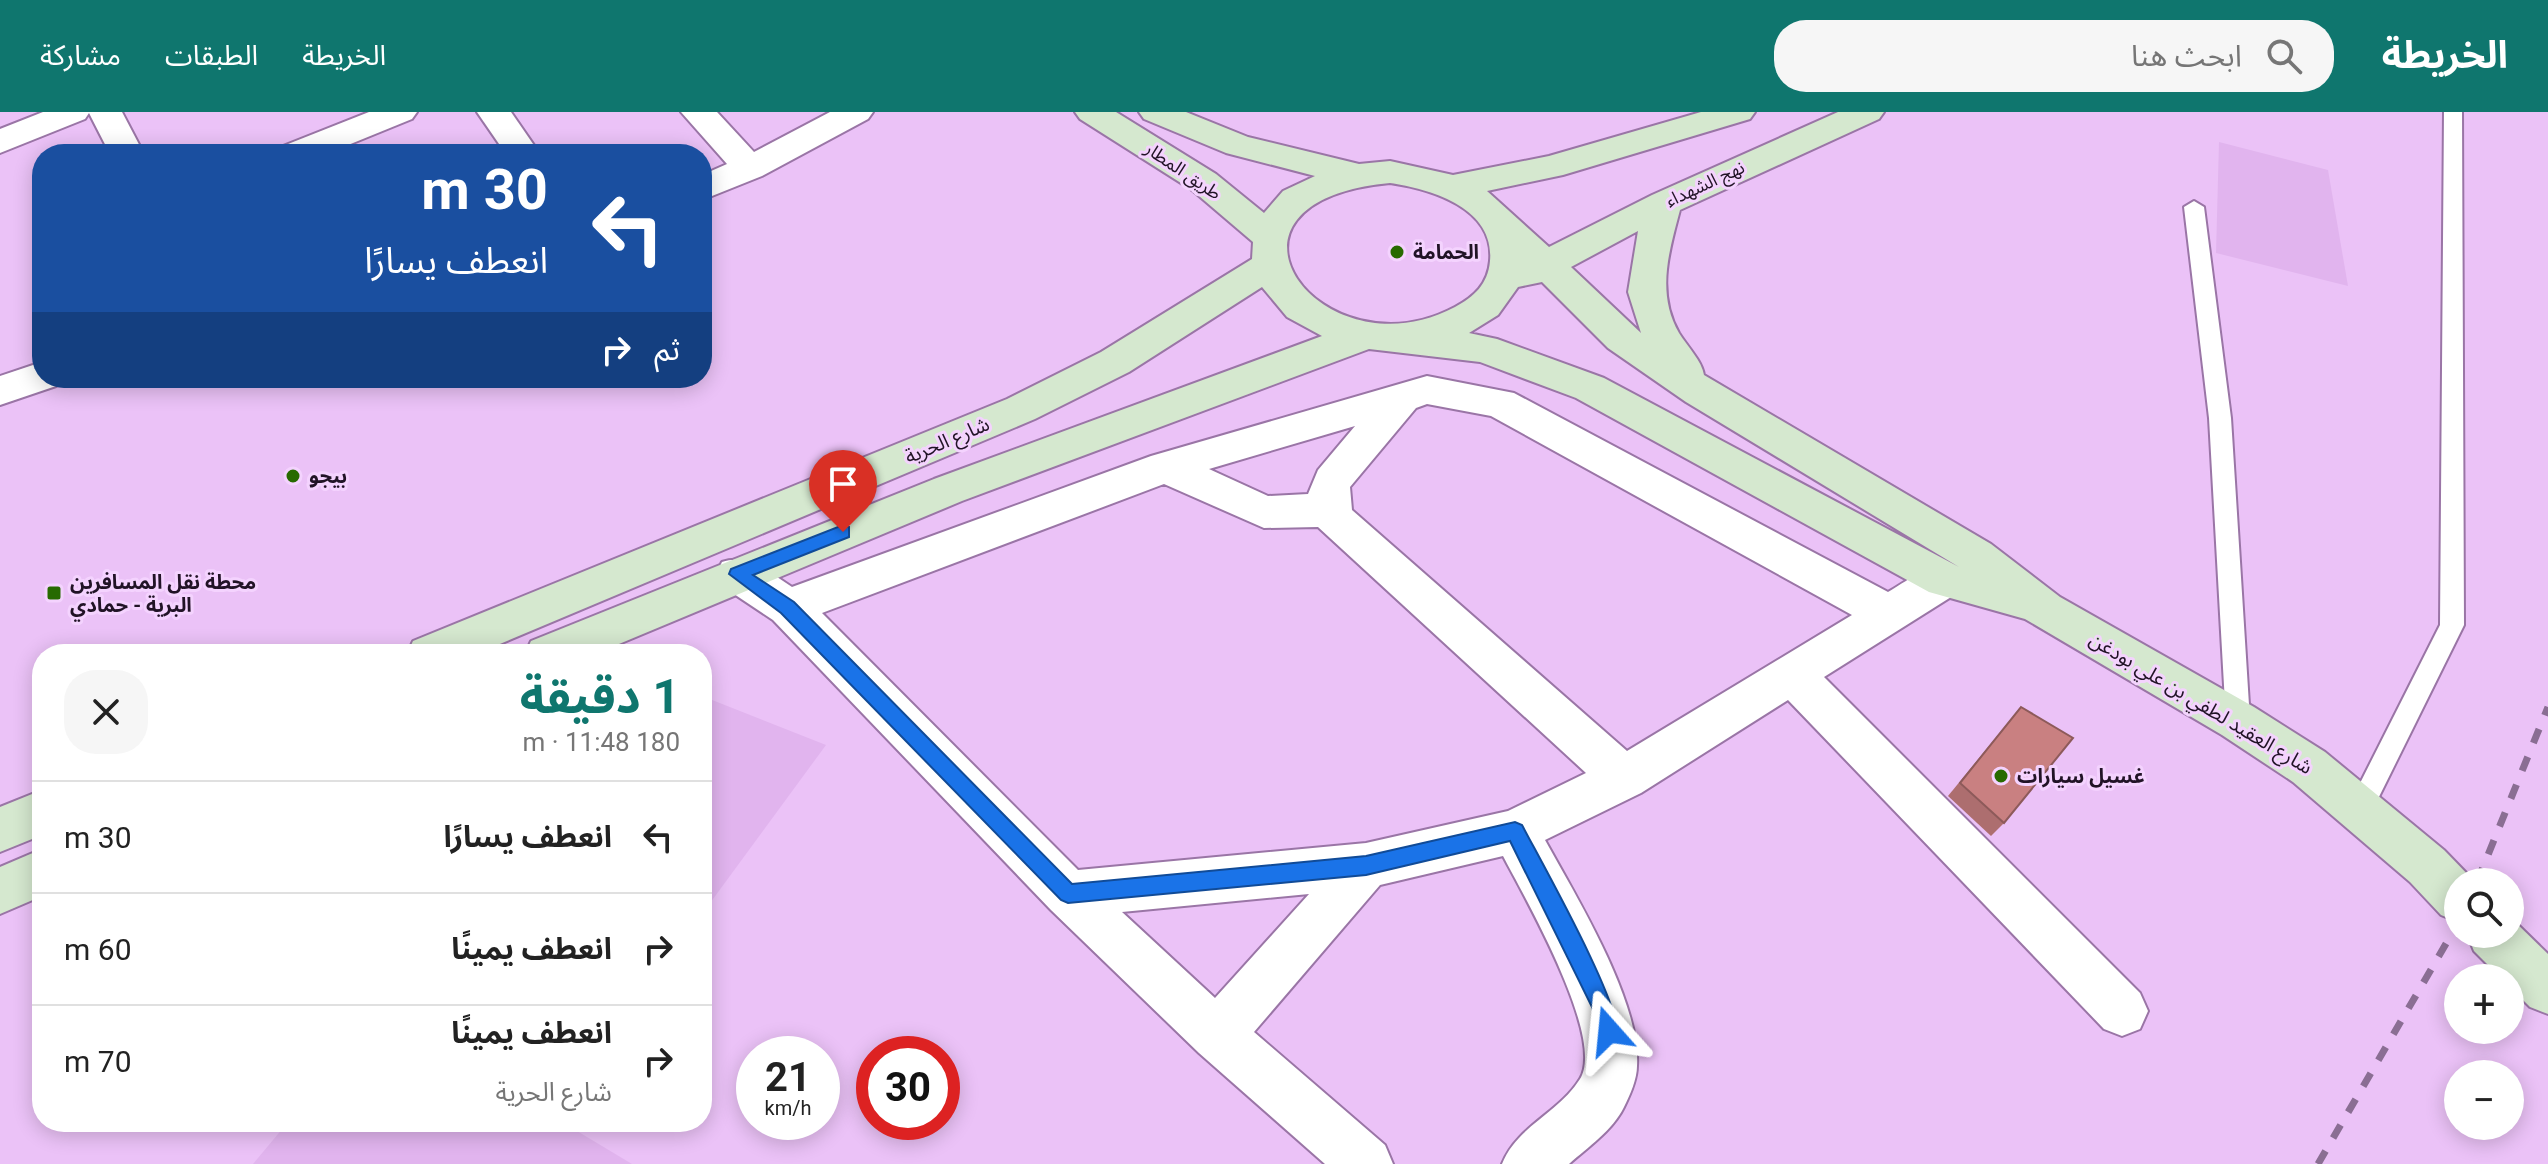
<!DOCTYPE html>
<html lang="ar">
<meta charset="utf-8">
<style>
body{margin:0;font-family:Roboto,"Noto Sans Arabic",sans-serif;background:#f6f6f6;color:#222;direction:rtl;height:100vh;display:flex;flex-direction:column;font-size:30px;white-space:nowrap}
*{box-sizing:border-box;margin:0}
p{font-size:26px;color:#767676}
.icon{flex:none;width:44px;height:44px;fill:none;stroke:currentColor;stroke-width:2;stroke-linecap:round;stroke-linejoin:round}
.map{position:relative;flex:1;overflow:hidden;direction:ltr}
.panel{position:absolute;left:32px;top:532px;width:680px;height:488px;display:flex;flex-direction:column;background:#fff;border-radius:32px;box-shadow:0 4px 20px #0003;direction:rtl}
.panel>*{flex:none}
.top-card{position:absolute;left:32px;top:32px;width:680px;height:244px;border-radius:32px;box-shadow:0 4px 20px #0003;direction:rtl;background:#1a4fa0;color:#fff;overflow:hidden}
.fabs{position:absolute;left:2444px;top:756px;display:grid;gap:16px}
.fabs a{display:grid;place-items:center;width:80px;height:80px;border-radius:50%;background:#fff;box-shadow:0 4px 20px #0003;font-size:40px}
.speed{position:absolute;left:736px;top:924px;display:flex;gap:16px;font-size:40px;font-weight:700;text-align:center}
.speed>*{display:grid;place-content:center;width:104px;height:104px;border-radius:50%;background:#fff;box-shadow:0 4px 20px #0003;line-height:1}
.speed small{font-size:20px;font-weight:400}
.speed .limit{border:12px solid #d22;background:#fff;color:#111}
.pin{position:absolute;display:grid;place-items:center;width:68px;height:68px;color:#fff;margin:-82px -34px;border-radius:50% 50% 50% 0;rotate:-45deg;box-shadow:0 0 8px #0007}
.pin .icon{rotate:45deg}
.me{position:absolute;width:88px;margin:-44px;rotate:342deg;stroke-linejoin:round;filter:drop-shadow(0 0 6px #0008)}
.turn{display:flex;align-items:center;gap:28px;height:168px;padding:0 32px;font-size:36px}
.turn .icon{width:104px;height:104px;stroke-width:2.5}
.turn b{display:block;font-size:56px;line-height:68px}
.then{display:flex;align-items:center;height:76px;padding:0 32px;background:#0003;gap:16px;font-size:30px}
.round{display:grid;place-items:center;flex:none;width:84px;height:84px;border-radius:32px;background:#f6f6f6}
.summary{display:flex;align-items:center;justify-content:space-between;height:136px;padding:0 32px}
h1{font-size:48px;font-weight:700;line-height:60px;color:#0f766e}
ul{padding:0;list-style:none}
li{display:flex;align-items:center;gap:24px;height:112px;padding:0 32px;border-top:2px solid #e0e0e0}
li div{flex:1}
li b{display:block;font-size:30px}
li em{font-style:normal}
header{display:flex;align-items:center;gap:48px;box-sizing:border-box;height:112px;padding:0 40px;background:#0f766e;color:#fff}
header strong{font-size:38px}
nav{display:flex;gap:44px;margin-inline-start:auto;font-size:28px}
.search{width:560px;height:72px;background:#f6f6f6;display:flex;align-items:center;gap:20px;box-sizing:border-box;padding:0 28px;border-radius:32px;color:#767676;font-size:30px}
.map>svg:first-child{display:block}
.built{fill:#e1b4ee}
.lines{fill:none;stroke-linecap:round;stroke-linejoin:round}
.service-casing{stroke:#9a75a6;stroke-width:4}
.minor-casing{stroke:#9a75a6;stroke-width:4}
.secondary-casing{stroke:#9a75a6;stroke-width:4}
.service{fill:#fff;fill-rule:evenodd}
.minor{fill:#fff;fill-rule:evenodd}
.secondary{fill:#d5e8cf;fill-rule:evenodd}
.rail{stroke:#8a6e93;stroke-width:7;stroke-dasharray:15 15;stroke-linecap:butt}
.wall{fill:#ad6e6f}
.building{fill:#c98081;stroke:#8d5a5a;stroke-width:2}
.route{fill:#1a73e8;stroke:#114b97;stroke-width:2}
.poi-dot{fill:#276a00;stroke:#f4d3fe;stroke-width:3}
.labels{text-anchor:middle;stroke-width:6;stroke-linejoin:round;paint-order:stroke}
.far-street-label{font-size:18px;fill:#211326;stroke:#f4d3fe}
.poi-label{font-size:20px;font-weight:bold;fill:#211326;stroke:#f4d3fe;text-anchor:start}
.street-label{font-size:20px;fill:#211326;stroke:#f4d3fe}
</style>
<header>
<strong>الخريطة</strong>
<div class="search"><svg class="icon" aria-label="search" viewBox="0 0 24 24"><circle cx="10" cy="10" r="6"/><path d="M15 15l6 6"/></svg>ابحث هنا</div>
<nav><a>الخريطة</a><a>الطبقات</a><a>مشاركة</a></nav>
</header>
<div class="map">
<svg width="2548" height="1052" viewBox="0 0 2548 1052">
<rect width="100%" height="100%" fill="#ebc2f7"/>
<!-- built -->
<g class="built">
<path d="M2219 30 2328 58 2348 174 2216 141Z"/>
<path d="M702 584 826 633 702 802Z"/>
<path d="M288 1010H562L632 1052H253Z"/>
</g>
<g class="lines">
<defs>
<g id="service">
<path d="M2444 0H2462L2464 513 2370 703 2361 707 2352 703 2348 695 2440 513Z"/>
<path d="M2194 89 2204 95 2231 306 2250 609 2247 617 2238 620 2229 617 2226 609 2209 306 2184 95Z"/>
</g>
<g id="minor">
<path d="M43 0H122L144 42H110L89 1 85 7 0 41V17Z"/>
<path d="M369 0H417L412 7 326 42H278L283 34Z"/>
<path d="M477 0H511L540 42H506Z"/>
<path d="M681 0H717L754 40 830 0H873L868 7 762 64 702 88V63L727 52Z"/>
<path d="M42 250V266H60L56 274 0 293V264Z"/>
<path d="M1427 264 1514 281 1888 480C1911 467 1932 447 1959 456L1965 468 1959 480 1824 565 2140 881 2148 899 2140 917 2122 924 2104 917 1788 588 1641 681 1545 728C1576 784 1641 890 1637 954 1637 967 1630 983 1624 995 1613 1018 1588 1035 1569 1052H1502C1517 1014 1559 1001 1580 967 1606 926 1524 784 1503 744L1380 773 1254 920 1385 1033 1393 1052H1325L1199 941 1051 798 773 508 722 474 716 462 722 450C749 441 770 461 792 475L1151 344ZM1427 292 1491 304 1852 503 1627 639 1352 398 1350 375 1416 296ZM1355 314 1318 358 1308 382 1268 384 1209 357ZM1164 372 1264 416 1318 415 1586 661 1508 699 1366 731 1078 758 822 501ZM1309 782 1215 886 1122 800Z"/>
</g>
<g id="secondary">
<path d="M1075 0H1116L1216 62 1264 101 1283 79 1315 64 1226 41 1144 7 1139 0H1186L1248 25 1359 52 1390 49 1453 63 1549 44 1701 0H1755L1750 7 1563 63 1487 79 1549 135 1652 83 1838 0H1884L1879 7 1680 98C1669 139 1656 181 1679 221 1687 234 1702 249 1704 263L1991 432 2060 485 2254 595 2325 640 2444 738 2475 770H2458V810L2441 803 2410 770 2293 670 2222 623 2025 507 1929 480 1576 286 1480 250 1369 237 962 389 595 542H525L531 529 934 367 1322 224 1287 205 1262 175 1129 260 1035 307 476 542H407L413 529 1007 287 1101 240 1252 147 1253 130 1192 78 1080 7ZM1390 71C1431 77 1495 96 1490 149 1488 172 1474 185 1455 195 1322 266 1189 90 1390 71ZM1638 119 1628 180 1641 221 1571 155ZM1542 170 1608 236 1686 290 1959 455 1604 266 1497 227 1469 221 1498 203 1518 175Z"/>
<path d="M42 678V723L0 740V695Z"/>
<path d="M42 737V784L0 802V755Z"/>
<path d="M2510 805 2548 842V902L2530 895 2510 875V866H2501L2474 839 2467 822H2510Z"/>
</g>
</defs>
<!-- service casing -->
<use href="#service" class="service-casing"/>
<!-- minor casing -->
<use href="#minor" class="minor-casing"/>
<!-- secondary casing -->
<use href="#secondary" class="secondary-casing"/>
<!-- service -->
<use href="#service" class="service"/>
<!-- minor -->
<use href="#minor" class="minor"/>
<!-- secondary -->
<use href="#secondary" class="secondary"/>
<!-- rail -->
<g class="rail">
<path d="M2477 770 2548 595"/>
<path d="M2318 1052 2458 811"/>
</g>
</g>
<!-- wall -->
<path class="wall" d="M2021 595 2004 711 1991 724 1948 684Z"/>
<!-- building -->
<path class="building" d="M2021 595 2073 626 2004 711 1960 671Z"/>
<!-- route -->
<path class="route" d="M843 413 849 415V425L753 463 794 490 1072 772 1366 744 1515 710 1522 713C1539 746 1627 901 1617 927L1609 930 1601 927 1592 895 1510 729 1366 763 1068 791 1061 788 781 501 729 462 731 457Z"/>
<!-- markers -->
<g class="poi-dot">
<circle cx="1397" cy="140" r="8"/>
<circle cx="293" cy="364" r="8"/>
<rect x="46" y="473" width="16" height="16" rx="4"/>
<circle cx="2001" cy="664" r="8"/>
</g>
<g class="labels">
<!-- far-street labels -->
<g class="far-street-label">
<text transform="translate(1183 59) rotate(34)" y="6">طريق المطار</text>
<text transform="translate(1705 72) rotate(-25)" y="6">نهج الشهداء</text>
</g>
<!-- poi labels -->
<g class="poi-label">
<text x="1413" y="147">الحمامة</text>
<text x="309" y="371">بيجو</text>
<text x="70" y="477">محطة نقل المسافرين<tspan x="70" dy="23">البرية - حمادي</tspan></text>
<text x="2017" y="671">غسيل سيارات</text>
</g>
<!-- street labels -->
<g class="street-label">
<text transform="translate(947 328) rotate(-23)" y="7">شارع الحرية</text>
<text transform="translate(2201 591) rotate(31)" y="7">شارع العقيد لطفي بن علي بودغن</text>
</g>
</g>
</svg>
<div class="fabs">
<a><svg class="icon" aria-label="search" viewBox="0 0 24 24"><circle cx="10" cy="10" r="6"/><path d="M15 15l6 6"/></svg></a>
<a>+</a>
<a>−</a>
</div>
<div class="speed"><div>21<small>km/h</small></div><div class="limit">30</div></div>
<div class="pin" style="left:843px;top:420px;background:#d93025"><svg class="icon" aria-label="arrive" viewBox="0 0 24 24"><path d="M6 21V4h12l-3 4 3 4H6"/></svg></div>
<svg class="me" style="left:1609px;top:919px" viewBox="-20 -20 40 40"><path d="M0-17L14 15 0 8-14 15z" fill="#1a73e8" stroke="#fff" stroke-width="4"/></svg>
<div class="top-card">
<div class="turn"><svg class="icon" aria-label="left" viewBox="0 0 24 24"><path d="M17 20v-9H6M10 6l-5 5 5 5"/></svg><div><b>30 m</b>انعطف يسارًا</div></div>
<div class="then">ثم<svg class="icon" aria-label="right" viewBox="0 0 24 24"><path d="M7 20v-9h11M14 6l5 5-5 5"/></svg></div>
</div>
<section class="panel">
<div class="summary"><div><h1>1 دقيقة</h1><p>180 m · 11:48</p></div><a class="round"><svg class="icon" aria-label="close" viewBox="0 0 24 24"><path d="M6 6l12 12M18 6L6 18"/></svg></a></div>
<ul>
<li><svg class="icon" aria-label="left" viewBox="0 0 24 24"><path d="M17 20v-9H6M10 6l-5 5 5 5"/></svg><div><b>انعطف يسارًا</b></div><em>30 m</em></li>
<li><svg class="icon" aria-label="right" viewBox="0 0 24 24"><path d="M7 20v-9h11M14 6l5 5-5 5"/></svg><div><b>انعطف يمينًا</b></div><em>60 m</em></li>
<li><svg class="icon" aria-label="right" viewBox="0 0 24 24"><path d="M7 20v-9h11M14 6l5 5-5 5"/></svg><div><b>انعطف يمينًا</b><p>شارع الحرية</p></div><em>70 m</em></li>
</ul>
</section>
</div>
